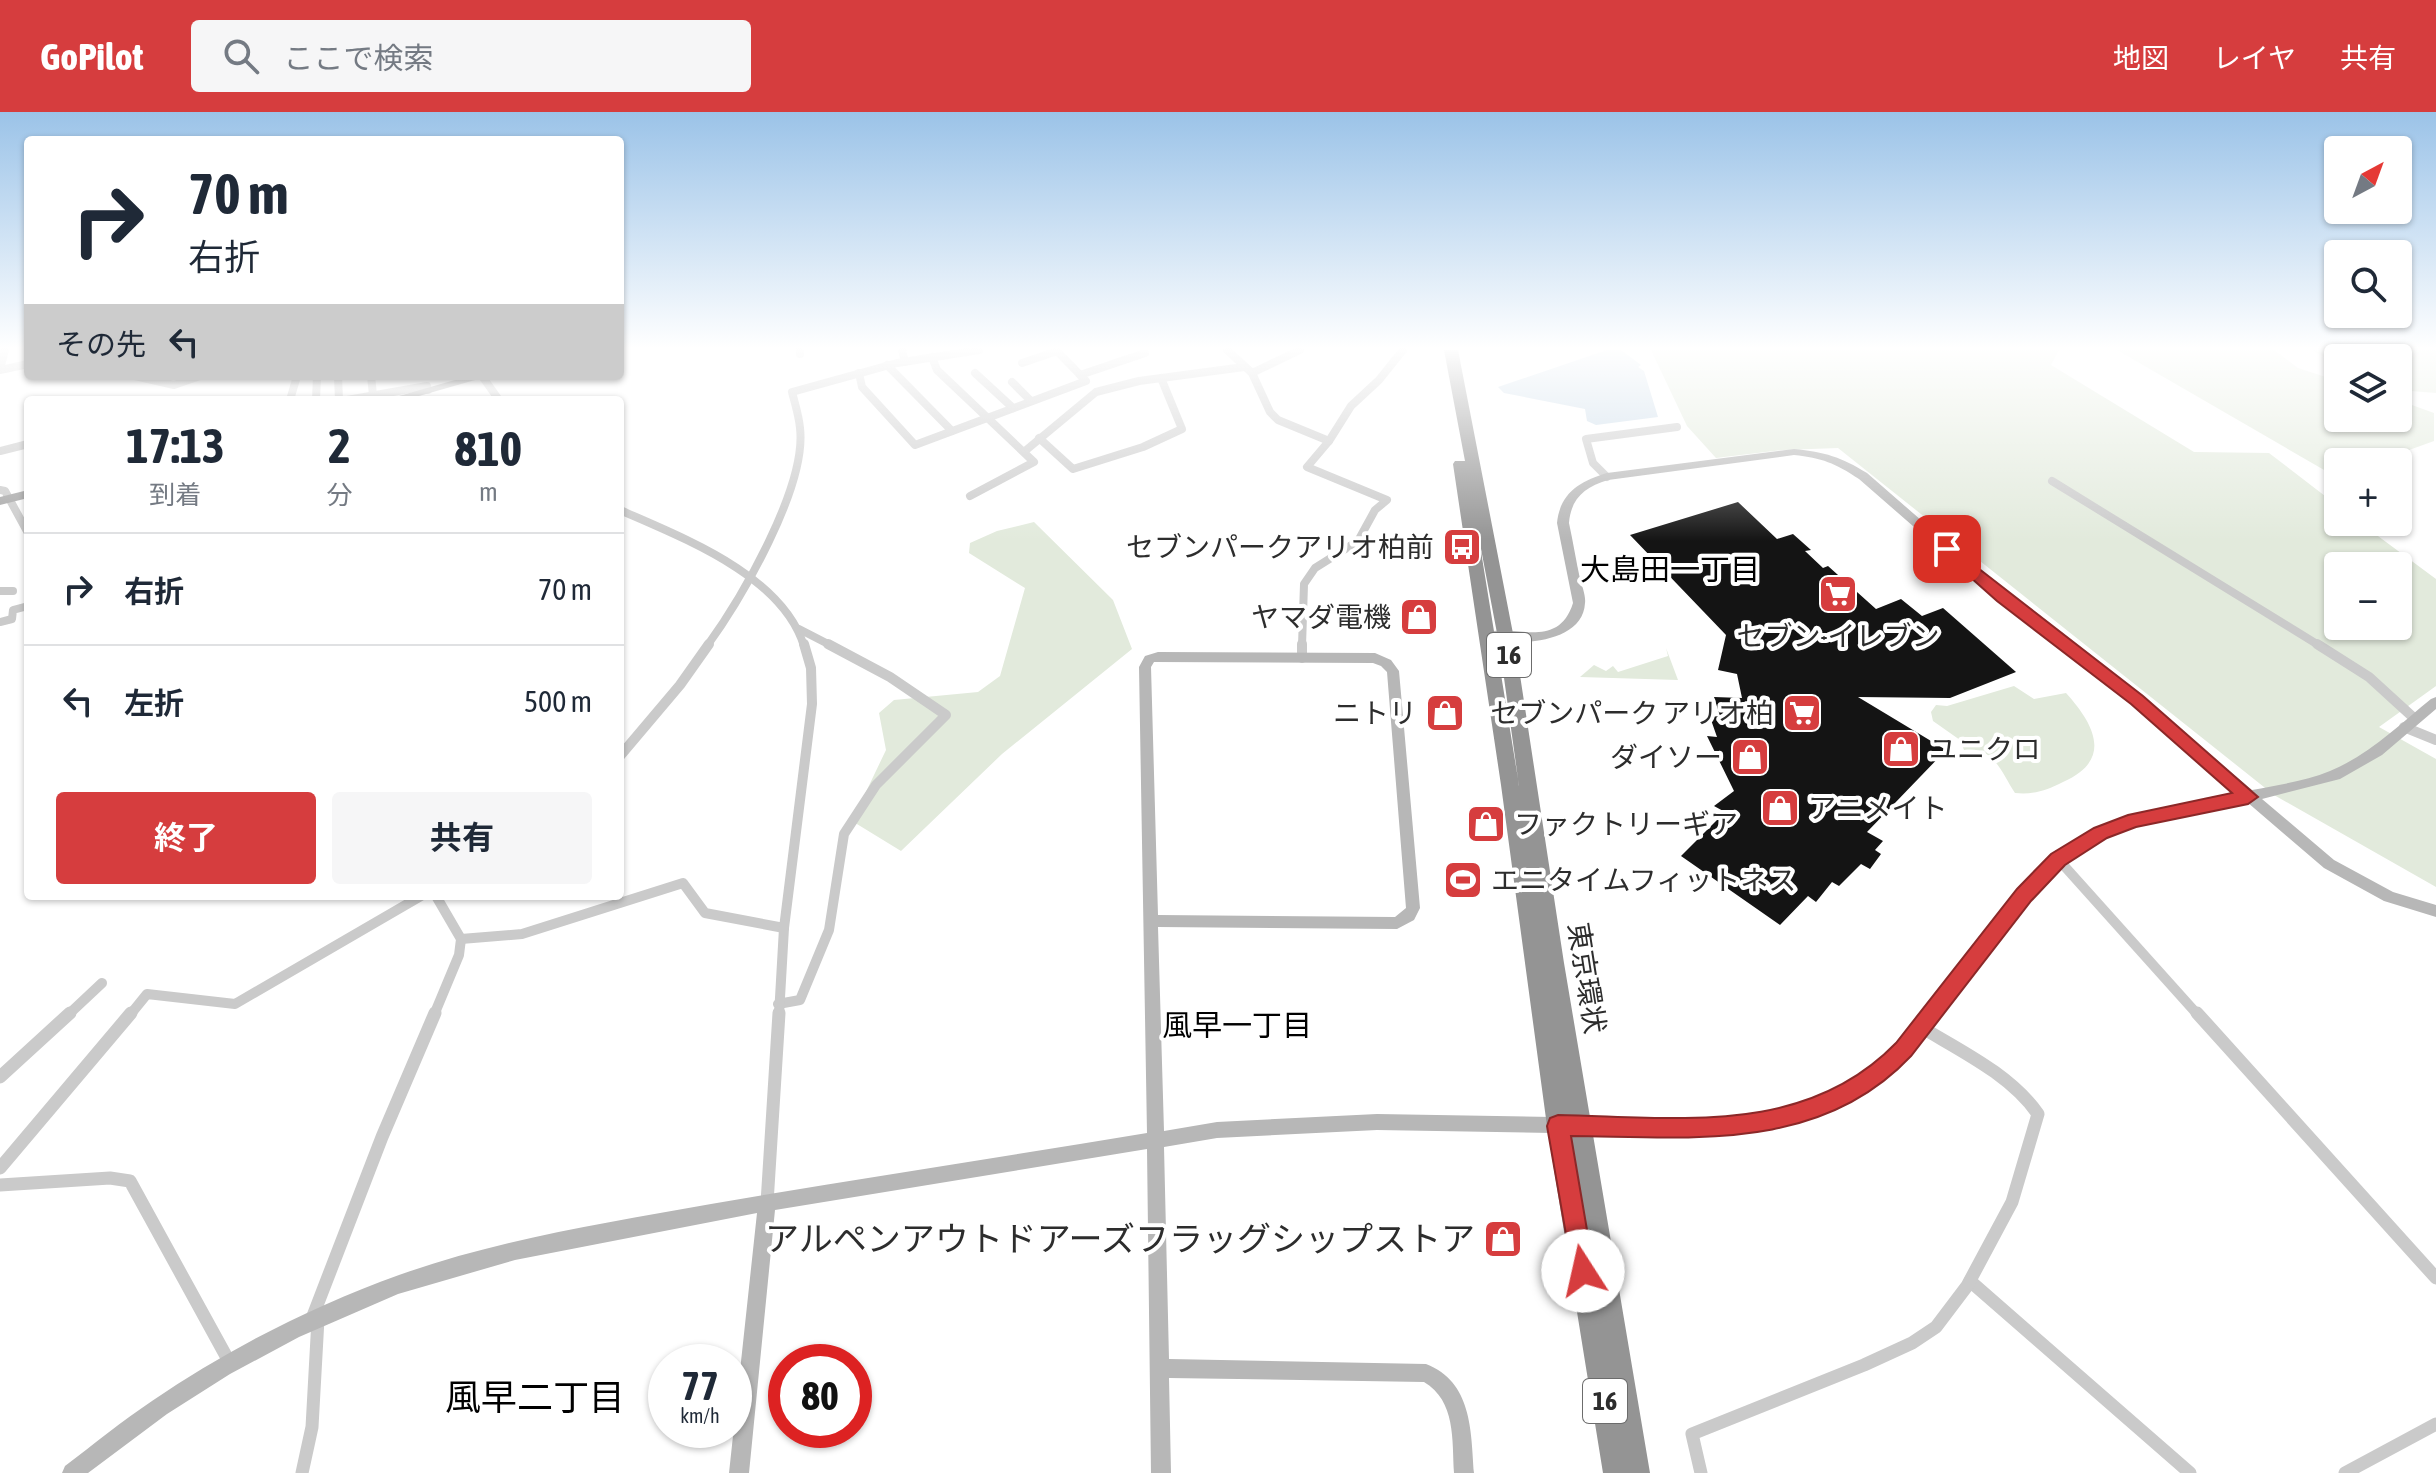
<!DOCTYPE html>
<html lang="ja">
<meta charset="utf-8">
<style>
body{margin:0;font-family:"Asap Condensed","Noto Sans JP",sans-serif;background:#f6f6f7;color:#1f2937;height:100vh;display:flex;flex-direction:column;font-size:30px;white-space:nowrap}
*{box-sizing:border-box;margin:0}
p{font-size:26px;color:#747a83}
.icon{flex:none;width:44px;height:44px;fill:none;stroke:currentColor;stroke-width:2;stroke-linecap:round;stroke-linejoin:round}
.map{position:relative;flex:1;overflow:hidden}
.drawer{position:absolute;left:24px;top:284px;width:600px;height:504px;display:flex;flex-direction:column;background:#fff;border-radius:8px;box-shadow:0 2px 6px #0004}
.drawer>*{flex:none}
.top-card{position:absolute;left:24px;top:24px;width:600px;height:244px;border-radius:8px;box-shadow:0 2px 6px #0004;background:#fff;color:#1f2937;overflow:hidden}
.needle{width:52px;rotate:41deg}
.tools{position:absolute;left:2324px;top:24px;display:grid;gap:16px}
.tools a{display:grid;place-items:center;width:88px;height:88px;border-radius:8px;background:#fff;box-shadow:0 2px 6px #0004;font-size:40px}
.speed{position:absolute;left:648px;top:1232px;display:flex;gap:16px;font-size:40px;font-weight:700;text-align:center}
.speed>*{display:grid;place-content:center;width:104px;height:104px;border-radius:50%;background:#fff;box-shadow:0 2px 6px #0004;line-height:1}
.speed small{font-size:20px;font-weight:400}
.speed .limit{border:12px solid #d22;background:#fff;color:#111}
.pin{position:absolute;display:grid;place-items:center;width:68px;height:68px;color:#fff;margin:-34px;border-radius:16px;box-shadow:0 4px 12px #0006}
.me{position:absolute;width:88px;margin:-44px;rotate:350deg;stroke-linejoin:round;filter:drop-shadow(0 0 6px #0008)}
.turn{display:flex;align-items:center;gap:28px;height:168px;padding:0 32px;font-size:36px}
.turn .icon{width:104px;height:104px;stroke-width:2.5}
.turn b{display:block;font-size:56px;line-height:68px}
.then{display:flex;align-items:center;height:76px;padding:0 32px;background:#0003;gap:16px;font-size:30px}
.eta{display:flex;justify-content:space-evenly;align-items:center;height:136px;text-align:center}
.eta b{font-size:48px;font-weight:700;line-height:56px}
.action{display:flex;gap:16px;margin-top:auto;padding:16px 32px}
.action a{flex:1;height:92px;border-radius:8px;background:#d63d3e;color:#fff;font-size:32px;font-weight:700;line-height:92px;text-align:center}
.action a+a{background:#f6f6f7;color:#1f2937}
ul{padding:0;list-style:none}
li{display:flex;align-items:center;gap:24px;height:112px;padding:0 32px;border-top:2px solid #e0e1e3}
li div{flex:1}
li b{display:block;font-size:30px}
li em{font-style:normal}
header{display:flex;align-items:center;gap:48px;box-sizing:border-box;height:112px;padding:0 40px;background:#d63d3e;color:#fff}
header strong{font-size:38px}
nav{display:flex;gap:44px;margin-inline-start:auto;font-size:28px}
.search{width:560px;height:72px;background:#f6f6f7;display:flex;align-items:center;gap:20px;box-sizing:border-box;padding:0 28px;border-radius:8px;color:#747a83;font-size:30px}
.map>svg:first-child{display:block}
.green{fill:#e2eadc;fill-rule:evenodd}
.water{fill:#c9dae8}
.building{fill:#141414}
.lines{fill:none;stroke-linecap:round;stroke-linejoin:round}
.street-far2{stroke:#cacaca;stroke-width:8}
.street-far1{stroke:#cacaca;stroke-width:10}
.street{stroke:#cacaca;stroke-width:13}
.secondary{fill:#b7b7b7;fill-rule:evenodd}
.primary{fill:#a5a5a5;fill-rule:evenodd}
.highway{fill:#949494;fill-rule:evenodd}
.route{fill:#d63d3e;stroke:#8b2828;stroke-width:2}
.labels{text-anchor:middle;stroke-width:8;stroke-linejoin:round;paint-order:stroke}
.shield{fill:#fff;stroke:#6c6c6c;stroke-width:2}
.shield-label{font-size:26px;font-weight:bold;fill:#2d2d2d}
.poi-label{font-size:28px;fill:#2d2d2d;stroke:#fff;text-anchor:end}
.street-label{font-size:28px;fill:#2d2d2d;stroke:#fff}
.neighbourhood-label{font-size:30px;fill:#000;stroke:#fff}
.near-poi-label{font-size:34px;fill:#2d2d2d;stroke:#fff;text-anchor:end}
.near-neighbourhood-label{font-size:36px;fill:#000;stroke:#fff}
</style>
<header>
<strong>GoPilot</strong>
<div class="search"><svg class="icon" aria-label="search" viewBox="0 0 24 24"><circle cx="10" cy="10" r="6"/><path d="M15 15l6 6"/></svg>ここで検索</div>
<nav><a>地図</a><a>レイヤ</a><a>共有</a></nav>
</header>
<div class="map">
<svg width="2436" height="1361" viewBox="0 0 2436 1361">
<rect width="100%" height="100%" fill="#fff"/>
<!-- green -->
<g class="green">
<path d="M1651 238H2059L2051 253 2194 340 2269 341 2338 394V410H2359L2436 467V574L2379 615 2436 647V775L2274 683 1838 336 1783 338 1716 346 1687 314ZM2338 454H2398V514H2338Z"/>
<path d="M2117 238H2274L2298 256 2338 269V306H2398V288L2434 301V329L2376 350H2338V366Z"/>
<path d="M2312 238H2436V281L2398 278V246H2338V253Z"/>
<path d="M1034 410 1113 488 1132 537 1002 642 901 739 852 709 886 638 879 601 894 588 978 580 1000 564 1025 476 969 441 970 431 997 419Z"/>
<path d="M1666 536 1678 568 1580 565 1594 553 1606 559 1613 554 1618 560 1668 544Z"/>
<path d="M2014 574 2034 587 2066 581C2095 613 2113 648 2063 670 2047 678 2034 683 2015 681 2001 660 1994 634 1964 638L1960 628 1933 609 1931 600 1936 593 1947 594Z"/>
</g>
<!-- water -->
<path class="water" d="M1607 238H1621L1641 253 1638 255 1644 259 1658 305 1596 313 1587 309 1585 297 1504 281 1498 275Z"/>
<!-- building -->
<g class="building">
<path d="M1738 390 1777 427 1793 422 1811 438 1805 439 1823 456 1828 454 1876 497 1901 487 1922 504 1943 496 2016 560 1950 586 1858 585 1946 638 1867 720 1883 729 1875 738 1881 742 1870 757 1861 752 1839 774 1832 770 1816 790 1808 784 1780 813 1681 744 1725 700 1714 694 1734 679 1707 624 1717 625 1710 605 1720 604 1714 585 1742 586 1737 562 1718 558 1726 523 1630 423Z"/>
<path d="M1476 701 1492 702 1495 723H1479Z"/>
</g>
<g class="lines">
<!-- street-far2 -->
<g class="street-far2">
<path d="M800 238V242"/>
<path d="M902 238 905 250"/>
<path d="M1227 238 1252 261 1270 300 1278 308 1329 329 1307 355 1387 388 1375 398 1358 429 1315 456 1304 472 1302 534"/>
<path d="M932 245 937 258 1034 350 970 384"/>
<path d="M1022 251 1057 239"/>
<path d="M887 253 952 319"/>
<path d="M0 257 5 238"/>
<path d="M0 258 28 252"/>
<path d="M859 261 862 275 915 333 1086 269 1056 238"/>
<path d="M975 261 1013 296"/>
<path d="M1252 261 1300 238"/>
<path d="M1080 263 1145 241"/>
<path d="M135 264 174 273 200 264"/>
<path d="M338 264 339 288"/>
<path d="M371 264 373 283"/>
<path d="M482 264 499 288"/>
<path d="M1012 270 1031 289"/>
<path d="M290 288 297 264"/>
<path d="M316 288 317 264"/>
<path d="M347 288 427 274 428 278"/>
<path d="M1039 326 1073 357 1143 335 1182 317 1161 266"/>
<path d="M1329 329 1351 294 1379 268 1403 238"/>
<path d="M0 339 28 332"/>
<path d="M1025 339 1096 280 1139 269 1244 255"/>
<path d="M1607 365 1593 351 1586 327 1677 315"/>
<path d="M2052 369 2320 534"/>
<path d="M0 378 5 379 28 421"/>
<path d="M620 398C683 426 782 463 804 534"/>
<path d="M0 479H13"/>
<path d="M0 510 12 507 13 498 28 494"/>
<path d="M799 517 832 534"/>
<path d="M707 534C741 487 807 375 800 316 799 304 795 292 792 280L897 251 979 238"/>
</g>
<!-- street-far1 -->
<g class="street-far1">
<path d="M2317 532 2369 565 2415 607"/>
<path d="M1302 546V532"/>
<path d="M2404 615 2436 628"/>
<path d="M620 644 680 573 709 532"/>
<path d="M2058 747 2198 903"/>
<path d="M461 827 522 822 683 771 705 801 784 816"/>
<path d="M778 892 800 888 829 818 844 722 876 673 946 603 890 565 828 532"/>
<path d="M68 903 102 871"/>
<path d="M130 903 147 882 235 892 421 784"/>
<path d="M434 903 459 843 461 827 436 784"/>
<path d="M779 903 784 816 812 592 811 556 804 532"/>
</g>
<!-- street -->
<g class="street">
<path d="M2197 901 2436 1166"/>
<path d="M0 965 70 901"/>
<path d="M0 1056 131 901"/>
<path d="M0 1073 110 1066 130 1069 231 1253"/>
<path d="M767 1091 779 901"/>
<path d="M1970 1169 2190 1361"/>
<path d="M311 1209 382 1025 435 901"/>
<path d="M302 1361 312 1315 318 1207"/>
<path d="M1701 1361 1692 1322 1864 1253 1912 1231 1936 1215 1967 1174 2012 1090 2038 1002C2011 963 1961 939 1921 915"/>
<path d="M2345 1361 2436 1312"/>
</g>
<!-- secondary -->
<path class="secondary" d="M1794 337C1825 340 1841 345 1867 361L2007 483 2142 585 2252 678C2278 673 2306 669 2330 659 2369 643 2400 612 2431 587L2436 585V597L2382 643 2340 667 2262 687 2334 748 2393 780 2436 793V805L2384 789 2324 756 2247 690 2196 699 2136 713 2105 725 2078 741 2046 768 1890 962 1840 995 1791 1012 1723 1024 1377 1018 1217 1026 1164 1035 1169 1247 1426 1252C1472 1270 1471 1318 1474 1361H1454C1452 1328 1456 1289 1424 1270L1169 1266 1171 1361H1151L1147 1037 775 1098 749 1361H729L757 1101 515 1148 398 1182 299 1225 230 1262 167 1302 88 1361H62L65 1354C94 1332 122 1309 152 1289 228 1237 313 1194 399 1163 500 1127 606 1111 711 1092 856 1067 1002 1045 1147 1021L1139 555 1145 544 1158 540 1375 541 1391 548 1399 559 1420 796 1414 808 1397 817 1158 815 1164 1019 1217 1010 1377 1002 1723 1008 1791 996 1829 984 1878 952 2036 760 2068 733 2095 717 2134 702 2236 681 2132 591 1999 489 1859 367C1835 351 1822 346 1794 343L1608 368C1585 375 1571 386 1569 411 1573 430 1576 448 1580 467 1582 474 1586 484 1585 491 1583 533 1513 534 1484 527L1482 524C1504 506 1557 543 1573 491L1557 411C1560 381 1580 369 1607 361ZM1154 550 1373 551 1381 554 1387 560 1406 796 1395 805 1158 803 1151 555Z"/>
<!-- primary -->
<g class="primary">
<path d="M469 264H489L405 288H385Z"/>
<path d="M28 378V386L0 393V385Z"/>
</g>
<!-- highway -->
<path class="highway" d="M1444 238H1458L1516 537 1564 851 1650 1361H1603L1547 1014 1501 673 1453 352 1455 349H1465ZM1478 421 1500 537 1519 674V673Z"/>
</g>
<!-- sky -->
<linearGradient id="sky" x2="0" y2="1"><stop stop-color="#9bc3e8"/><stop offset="0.55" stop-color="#fff"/><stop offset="1" stop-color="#fff" stop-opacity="0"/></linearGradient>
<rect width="2436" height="429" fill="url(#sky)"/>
<!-- route -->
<path class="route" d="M1947 432 2143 584 2258 685 2248 692 2136 715 2107 726 2065 753 2031 789 1911 944C1820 1041 1691 1025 1571 1024L1594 1159 1591 1168 1583 1171 1574 1168 1547 1014 1550 1006 1558 1003C1677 1005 1805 1025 1896 931L2017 777 2051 742 2094 716 2128 703 2232 681 2131 592 1997 489 1942 440 1940 437Z"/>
<!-- icons -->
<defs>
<symbol id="bus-square" viewBox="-11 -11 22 22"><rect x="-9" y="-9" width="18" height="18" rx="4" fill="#d63d3e" stroke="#fff"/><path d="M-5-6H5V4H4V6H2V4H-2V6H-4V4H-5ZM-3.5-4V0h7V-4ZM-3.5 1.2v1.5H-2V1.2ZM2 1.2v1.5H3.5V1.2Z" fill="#fff"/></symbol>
<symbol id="supermarket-square" viewBox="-11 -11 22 22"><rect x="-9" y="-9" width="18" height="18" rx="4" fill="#d63d3e" stroke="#fff"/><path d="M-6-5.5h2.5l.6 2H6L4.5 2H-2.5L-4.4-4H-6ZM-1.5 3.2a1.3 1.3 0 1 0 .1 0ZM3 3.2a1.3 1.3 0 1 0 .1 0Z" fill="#fff"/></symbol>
<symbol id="shop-square" viewBox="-11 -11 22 22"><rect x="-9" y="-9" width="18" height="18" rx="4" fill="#d63d3e" stroke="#fff"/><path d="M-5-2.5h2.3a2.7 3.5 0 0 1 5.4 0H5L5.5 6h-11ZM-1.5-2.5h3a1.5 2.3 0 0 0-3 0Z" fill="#fff"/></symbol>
<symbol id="stadium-square" viewBox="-11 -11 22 22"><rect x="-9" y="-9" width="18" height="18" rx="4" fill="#d63d3e" stroke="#fff"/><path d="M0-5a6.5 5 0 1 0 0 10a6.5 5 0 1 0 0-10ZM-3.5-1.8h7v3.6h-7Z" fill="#fff"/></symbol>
</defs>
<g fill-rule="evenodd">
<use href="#bus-square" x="1440" y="413" width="44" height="44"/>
<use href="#supermarket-square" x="1816" y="460" width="44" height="44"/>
<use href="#shop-square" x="1397" y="483" width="44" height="44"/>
<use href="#shop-square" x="1423" y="579" width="44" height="44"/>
<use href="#supermarket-square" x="1780" y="579" width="44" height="44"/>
<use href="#shop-square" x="1879" y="615" width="44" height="44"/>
<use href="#shop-square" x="1728" y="623" width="44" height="44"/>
<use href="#shop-square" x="1758" y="674" width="44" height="44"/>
<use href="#shop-square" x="1464" y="690" width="44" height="44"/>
<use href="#stadium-square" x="1441" y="746" width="44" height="44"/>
<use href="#shop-square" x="1481" y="1105" width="44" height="44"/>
</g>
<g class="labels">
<!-- shield labels -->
<g class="shield">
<rect x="1487" y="521" width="44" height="44" rx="6"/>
<rect x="1583" y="1267" width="44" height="44" rx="6"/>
</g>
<g class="shield-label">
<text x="1509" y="552">16</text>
<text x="1605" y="1298">16</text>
</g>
<!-- poi labels -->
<g class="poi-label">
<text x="1434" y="445">セブンパークアリオ柏前</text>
<text x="1391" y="515">ヤマダ電機</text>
<text x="1838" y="534" text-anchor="middle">セブン-イレブン</text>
<text x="1417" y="611">ニトリ</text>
<text x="1774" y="611">セブンパーク アリオ柏</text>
<text x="1929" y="647" text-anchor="start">ユニクロ</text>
<text x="1722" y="655">ダイソー</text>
<text x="1808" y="706" text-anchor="start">アニメイト</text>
<text x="1514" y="722" text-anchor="start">ファクトリーギア</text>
<text x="1491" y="778" text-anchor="start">エニタイムフィットネス</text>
</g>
<!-- street labels -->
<g class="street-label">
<text transform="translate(1587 866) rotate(81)" y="10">東京環状</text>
</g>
<!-- neighbourhood labels -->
<g class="neighbourhood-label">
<text x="1670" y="468">大島田一丁目</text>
<text x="1237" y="924">風早一丁目</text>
</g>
<!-- near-poi labels -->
<g class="near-poi-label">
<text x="1475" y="1139">アルペンアウトドアーズフラッグシップストア</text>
</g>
<!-- near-neighbourhood labels -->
<g class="near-neighbourhood-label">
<text x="535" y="1298">風早二丁目</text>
</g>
</g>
</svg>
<div class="tools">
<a><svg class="needle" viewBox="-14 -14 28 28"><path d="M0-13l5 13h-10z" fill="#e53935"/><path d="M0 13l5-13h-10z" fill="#747a83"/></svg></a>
<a><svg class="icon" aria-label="search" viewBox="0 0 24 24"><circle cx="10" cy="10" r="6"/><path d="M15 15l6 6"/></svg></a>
<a><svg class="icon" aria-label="layers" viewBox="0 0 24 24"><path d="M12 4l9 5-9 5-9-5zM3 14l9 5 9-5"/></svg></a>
<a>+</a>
<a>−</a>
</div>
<div class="speed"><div>77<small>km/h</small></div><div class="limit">80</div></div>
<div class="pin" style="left:1947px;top:437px;background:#d93025"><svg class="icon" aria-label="arrive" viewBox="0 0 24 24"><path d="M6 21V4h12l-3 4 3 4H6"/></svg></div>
<svg class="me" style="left:1583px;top:1159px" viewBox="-20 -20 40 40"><circle r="19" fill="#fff"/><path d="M0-13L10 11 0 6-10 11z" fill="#d63d3e"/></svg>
<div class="top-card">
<div class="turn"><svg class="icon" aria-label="right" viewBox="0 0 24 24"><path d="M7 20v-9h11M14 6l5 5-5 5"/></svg><div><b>70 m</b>右折</div></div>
<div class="then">その先<svg class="icon" aria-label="left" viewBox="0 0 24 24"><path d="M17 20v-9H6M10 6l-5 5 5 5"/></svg></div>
</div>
<section class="drawer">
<div class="eta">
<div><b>17:13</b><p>到着</p></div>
<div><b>2</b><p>分</p></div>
<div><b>810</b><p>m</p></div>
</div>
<ul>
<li><svg class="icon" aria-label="right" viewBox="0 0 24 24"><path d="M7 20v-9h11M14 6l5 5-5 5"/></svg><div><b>右折</b></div><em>70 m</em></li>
<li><svg class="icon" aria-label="left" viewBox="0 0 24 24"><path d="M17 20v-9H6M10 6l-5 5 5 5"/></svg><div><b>左折</b></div><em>500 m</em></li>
</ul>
<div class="action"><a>終了</a><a>共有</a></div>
</section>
</div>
